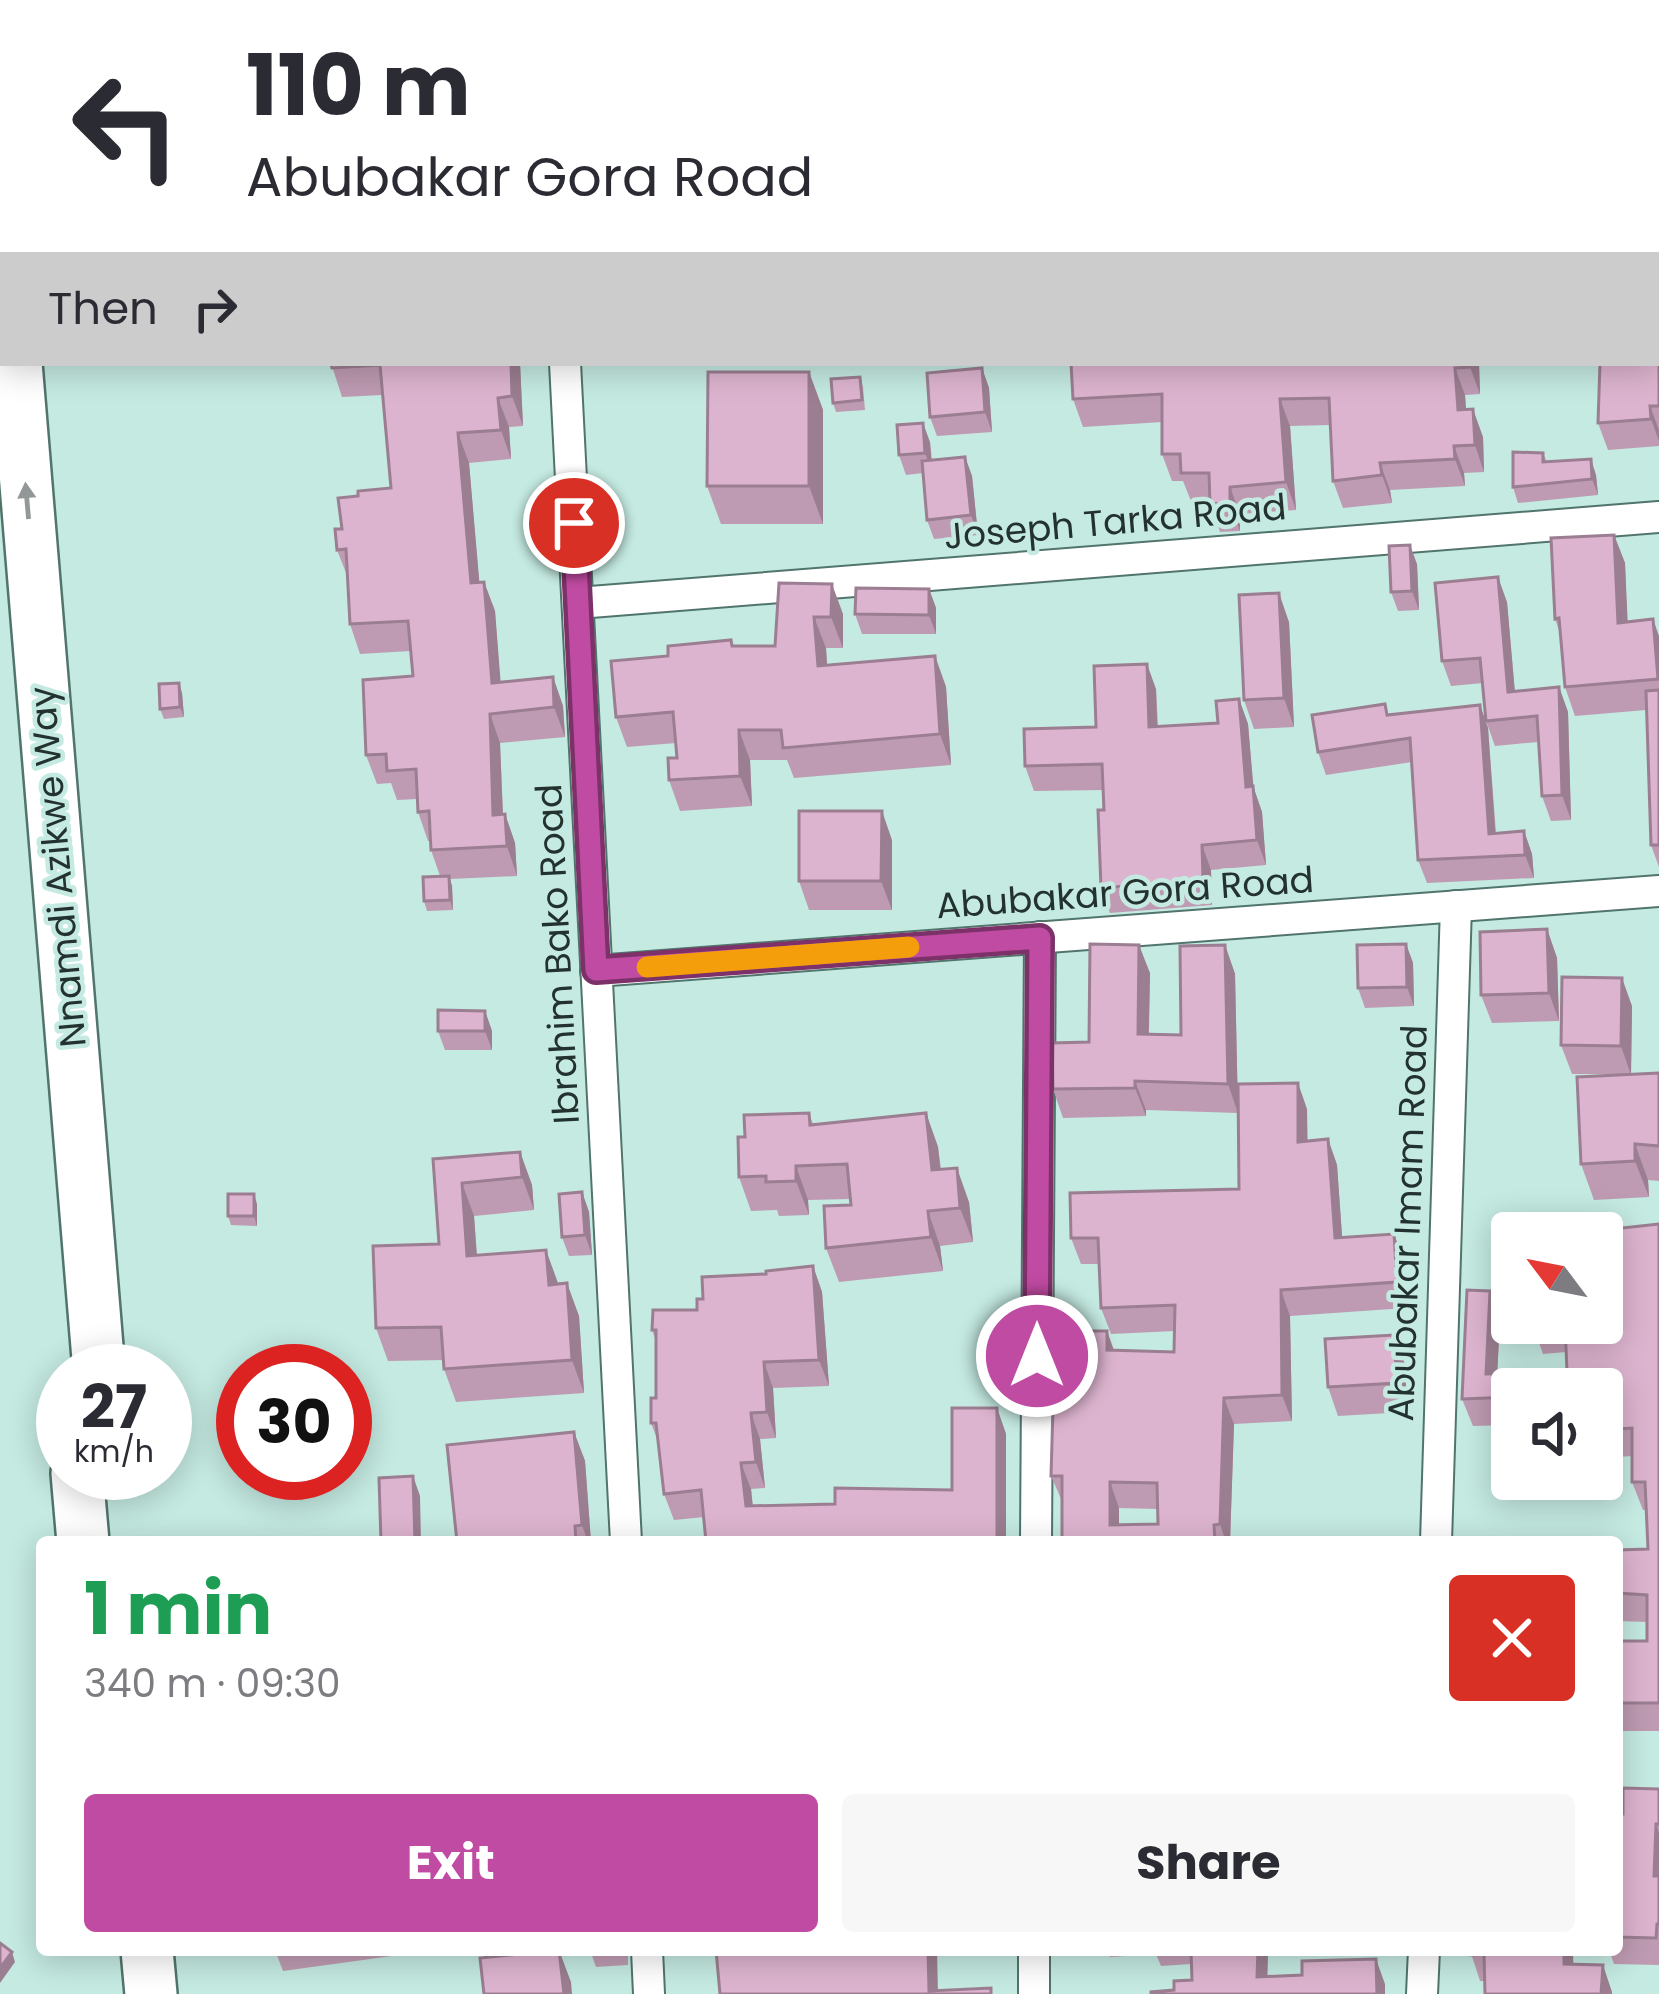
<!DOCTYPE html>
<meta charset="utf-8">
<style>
body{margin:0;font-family:Poppins,sans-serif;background:#f7f7f7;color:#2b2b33;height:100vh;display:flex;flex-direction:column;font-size:45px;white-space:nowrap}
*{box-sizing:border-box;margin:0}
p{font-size:39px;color:#7c7c81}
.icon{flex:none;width:66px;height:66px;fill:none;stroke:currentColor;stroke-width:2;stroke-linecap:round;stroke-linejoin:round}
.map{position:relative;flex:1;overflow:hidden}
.details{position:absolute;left:36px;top:1536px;width:1587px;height:420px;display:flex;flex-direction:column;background:#fff;border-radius:12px;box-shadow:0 6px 30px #0003}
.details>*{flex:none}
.top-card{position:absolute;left:0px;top:0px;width:1659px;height:366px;box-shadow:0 6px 30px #0003;background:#fff;color:#2b2b33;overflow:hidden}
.needle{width:78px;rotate:302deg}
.fabs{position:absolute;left:1491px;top:1212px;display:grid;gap:24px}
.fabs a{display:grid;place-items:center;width:132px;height:132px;border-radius:12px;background:#fff;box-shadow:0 6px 30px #0003;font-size:60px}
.speed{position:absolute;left:36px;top:1344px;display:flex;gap:24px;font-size:60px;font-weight:700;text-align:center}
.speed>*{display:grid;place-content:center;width:156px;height:156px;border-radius:50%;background:#fff;box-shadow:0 6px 30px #0003;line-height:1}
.speed small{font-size:30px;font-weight:400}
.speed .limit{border:18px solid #d22;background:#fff;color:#111}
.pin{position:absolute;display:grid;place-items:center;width:102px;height:102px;color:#fff;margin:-51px;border:6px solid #fff;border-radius:50%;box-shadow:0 3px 12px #0007}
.me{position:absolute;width:132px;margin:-66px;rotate:0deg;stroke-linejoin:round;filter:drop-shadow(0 0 9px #0008)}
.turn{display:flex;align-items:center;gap:42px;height:252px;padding:0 48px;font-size:54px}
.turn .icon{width:156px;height:156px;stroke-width:2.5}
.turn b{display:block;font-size:84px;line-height:102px}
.then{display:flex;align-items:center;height:114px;padding:0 48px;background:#0003;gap:24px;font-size:45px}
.round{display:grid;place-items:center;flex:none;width:126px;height:126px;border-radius:12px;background:#f7f7f7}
.head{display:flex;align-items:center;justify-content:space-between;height:204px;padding:0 48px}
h1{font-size:72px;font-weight:700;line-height:90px;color:#1e9e55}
.button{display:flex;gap:24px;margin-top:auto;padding:24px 48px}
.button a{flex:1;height:138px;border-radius:12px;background:#c04ba2;color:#fff;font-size:48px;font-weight:700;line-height:138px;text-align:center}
.button a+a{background:#f7f7f7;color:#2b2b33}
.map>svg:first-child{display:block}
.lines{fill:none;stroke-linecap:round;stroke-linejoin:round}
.minor-casing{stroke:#51746c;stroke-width:34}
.trunk-casing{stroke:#51746c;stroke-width:56}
.minor{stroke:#fff;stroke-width:30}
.trunk{stroke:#fff;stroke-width:51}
.wall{fill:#be9bb2;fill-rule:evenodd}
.shaded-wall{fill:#9b7e91}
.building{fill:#ddb4cf;stroke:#9b7e91;stroke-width:3;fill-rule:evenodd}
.oneway{fill:#919897}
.route-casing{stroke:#7d3169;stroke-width:30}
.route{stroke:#c04ba2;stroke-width:21}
.slow{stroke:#f59e0b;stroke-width:21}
.labels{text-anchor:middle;stroke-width:9;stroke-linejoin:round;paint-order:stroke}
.street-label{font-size:36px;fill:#23322f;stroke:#c4eae1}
</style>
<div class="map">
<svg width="1659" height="1994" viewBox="0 0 1659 1994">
<rect width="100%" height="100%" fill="#c4eae1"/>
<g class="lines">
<defs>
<g id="minor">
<path d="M547 0V3"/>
<path d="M995 0V3"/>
<path d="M1444 0V3"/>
<path d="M1656 139H1659"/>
<path d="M565 363 626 1542"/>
<path d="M578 603 1659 517"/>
<path d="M596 971 1659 891"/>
<path d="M1036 1542 1040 937"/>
<path d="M1436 1542 1456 906"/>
<path d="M647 1950 649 1994"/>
<path d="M1034 1994V1950"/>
<path d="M1422 1994 1424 1950"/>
</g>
<g id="trunk">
<path d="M0 172 3 208"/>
<path d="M16 363 99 1371"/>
<path d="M77 1473 83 1542"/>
<path d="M147 1950 151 1994"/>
</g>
</defs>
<!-- minor casing -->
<use href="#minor" class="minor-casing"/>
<!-- trunk casing -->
<use href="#trunk" class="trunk-casing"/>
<!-- minor -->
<use href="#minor" class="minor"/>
<!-- trunk -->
<use href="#trunk" class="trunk"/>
</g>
<!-- wall -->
<g class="wall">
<path d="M844 0H914V3H845Z"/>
<path d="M1656 161H1659V446L1608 450 1598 423 1656 363Z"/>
<path d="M331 363H520L523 426 509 427 511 459 469 463 479 582H484L495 611 500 682 553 677 563 706 565 737 500 743 503 814H505L515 843 517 876 450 879 452 886 453 910 427 911 424 901 440 876 431 850 430 841H428L418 812 417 799 397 800 391 783 377 784 366 755 413 676 410 651 360 654 350 624 348 578 337 550 342 529 358 496 391 488 382 395 342 397Z"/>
<path d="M1071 363H1479L1480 394 1465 395 1466 410 1483 437 1484 472 1464 473 1465 486 1390 490 1392 503 1343 508 1333 481 1330 425 1290 426 1296 510 1240 514V531L1220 532 1210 500 1191 501 1183 481H1172L1162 454V422L1083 427 1073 399Z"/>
<path d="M982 368 989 388 992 432 937 436 930 417Z"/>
<path d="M809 372 823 410V524H721L707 486Z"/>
<path d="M860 377 863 387 865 410 836 412 833 403Z"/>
<path d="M930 442 932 460 965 457 972 476 978 535 934 539 927 520 923 473 906 475 899 455Z"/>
<path d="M1543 453 1547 462 1596 475 1598 495 1518 503 1513 487Z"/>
<path d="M1614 535 1625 563 1627 622 1659 636V867L1651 845 1646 710 1575 716 1565 687 1560 633 1555 619Z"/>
<path d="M1417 564 1419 610 1398 611 1391 592Z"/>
<path d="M779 583 843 614V648H826L827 665 935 656 946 687 951 765 794 778 787 760H750L752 806 680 811 669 780 677 758 676 743 627 747 616 717 668 656 733 646H775Z"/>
<path d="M929 589 936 608V634H862L855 614Z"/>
<path d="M1507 602 1515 692 1559 687 1568 712 1571 820 1551 821 1542 796 1538 742 1495 746 1486 721 1483 683 1451 686 1442 661Z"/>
<path d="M1289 622 1294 727 1254 729 1244 700Z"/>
<path d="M179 683 182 693 184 717 164 719 160 709Z"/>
<path d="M1156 689 1158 726 1218 723 1239 699 1248 724 1253 786 1262 812 1266 865 1211 870 1212 905 1110 913 1101 888 1103 790 1034 791 1025 766 1096 727Z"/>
<path d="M1480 705 1488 728 1496 833 1524 831 1532 854 1534 878 1427 883 1418 860 1412 762 1326 775 1318 752 1389 714Z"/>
<path d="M892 840V910H809L799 881Z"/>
<path d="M1547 929 1557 958 1559 1021 1492 1023 1481 995Z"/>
<path d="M1406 944 1413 963 1414 1006 1365 1008 1358 988Z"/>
<path d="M1225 945 1235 974 1238 1113 1146 1110V1116L1063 1118 1053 1089 1089 1042 1150 973 1149 1034 1181 1035Z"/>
<path d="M1632 1006 1631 1074 1659 1073V1181L1648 1180 1649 1197 1594 1200 1581 1164 1621 1074H1572L1561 1045Z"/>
<path d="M485 1011 492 1031V1050H445L438 1031Z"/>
<path d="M1307 1109V1141L1328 1139 1337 1165 1342 1237 1394 1234 1403 1259 1406 1308 1290 1316 1292 1421 1234 1424 1230 1542H1062V1501L1051 1476 1058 1408 1107 1331 1114 1350 1174 1352 1175 1331 1111 1334 1101 1308 1099 1264H1081L1071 1238 1239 1189ZM1119 1508 1158 1509V1524L1119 1525Z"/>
<path d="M809 1113 813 1124 926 1113 938 1147 941 1169 969 1202 973 1242 940 1246 943 1271 839 1282 826 1248 851 1205 850 1199 808 1200 809 1215 779 1216 777 1210 751 1211 739 1177 745 1137Z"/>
<path d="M520 1152 532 1185 534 1210 474 1216 477 1255 558 1284 579 1316 584 1393 456 1402 444 1369 443 1360 388 1361 376 1328 439 1244 433 1159Z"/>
<path d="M582 1192 589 1212 592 1255 569 1256 562 1237Z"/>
<path d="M257 1204V1226L231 1225 228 1216Z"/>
<path d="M1659 1224V1731H1621L1619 1799 1617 1798V1641H1647V1622L1617 1621V1550L1648 1549 1647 1510H1643L1632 1482V1456L1602 1458V1389H1512V1425L1473 1426 1462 1399 1500 1319 1497 1373 1567 1372 1566 1352 1543 1354 1533 1326H1526L1525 1323H1602Z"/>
<path d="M813 1266 822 1292 829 1386 773 1388 776 1438 760 1439 765 1488 751 1489 753 1506 835 1504 952 1490 997 1408 1006 1434V1542L704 1517 674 1520 664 1494 659 1444 651 1423 656 1398V1341L652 1330 697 1310 703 1299 766 1274Z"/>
<path d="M1405 1364 1407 1412 1338 1416 1328 1387Z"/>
<path d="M574 1432 585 1461 591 1542H457Z"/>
<path d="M1659 1789V1965L1614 1964 1609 1950H1617V1814H1623Z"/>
<path d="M275 1950H398L399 1955 283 1971Z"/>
<path d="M590 1950H628V1965L596 1967Z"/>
<path d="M1107 1950H1268L1267 1976 1385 1984V1994H1151L1174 1990 1192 1980 1191 1964 1161 1966 1156 1954 1110 1957Z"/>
<path d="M1470 1950 1573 1964 1612 1992V1994H1485V1981H1480Z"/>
</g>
<!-- shaded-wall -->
<g class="shaded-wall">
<path d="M134 0H154L152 3H132Z"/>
<path d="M1656 301 1659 309V351L1656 343Z"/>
<path d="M511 363H520L523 426 512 396Z"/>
<path d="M1470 363H1479L1480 394 1470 367Z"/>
<path d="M982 368 989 388 992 432 985 412Z"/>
<path d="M1455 368 1465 395 1468 437 1458 410Z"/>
<path d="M809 372 823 410V524L809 486Z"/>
<path d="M498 398 509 427 511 459 501 430Z"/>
<path d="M1280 399 1290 426 1296 510 1286 482Z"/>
<path d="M1650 406 1659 430V441L1651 419Z"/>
<path d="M1473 409 1483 437 1484 472 1475 445Z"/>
<path d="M923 423 930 442 932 472 925 453Z"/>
<path d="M458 433 469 463 482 612 471 583Z"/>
<path d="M1454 446 1464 473 1465 486 1455 459Z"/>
<path d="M965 457 972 476 978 535 971 515Z"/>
<path d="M1591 459 1596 475 1598 495 1592 479Z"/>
<path d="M1380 463 1390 490 1392 503 1382 475Z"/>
<path d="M1230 487 1240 514V531L1230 503Z"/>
<path d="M1614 535 1625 563 1629 651 1618 623Z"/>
<path d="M1410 545 1417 564 1419 610 1412 591Z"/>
<path d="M1498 577 1507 602 1517 717 1508 692Z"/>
<path d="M484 582 495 611 503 712 492 683Z"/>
<path d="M832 584 843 614V648L831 617Z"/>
<path d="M929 589 936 608V634L929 615Z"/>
<path d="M1279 593 1289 622 1294 727 1284 698Z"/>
<path d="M814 617 826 648 829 697 818 666Z"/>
<path d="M1653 619 1659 636V681L1658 679Z"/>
<path d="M935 656 946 687 951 765 940 734Z"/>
<path d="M1147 664 1156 689 1158 752 1149 727Z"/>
<path d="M553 677 563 706 565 737 554 707Z"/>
<path d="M179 683 182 693 184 717 180 707Z"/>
<path d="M1559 687 1568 712 1571 820 1562 795Z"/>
<path d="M1239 699 1248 724 1254 793 1253 786 1262 812 1266 865 1257 840 1246 787Z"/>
<path d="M1480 705 1488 728 1497 857 1489 834Z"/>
<path d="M490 714 500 743 504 844 493 815Z"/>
<path d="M739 730 750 760 752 806 740 776Z"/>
<path d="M882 811 892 840V910L881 881Z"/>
<path d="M505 814 515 843 517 876 507 846Z"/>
<path d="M1524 831 1532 854 1534 878 1525 855Z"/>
<path d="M1202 845 1211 870 1212 905 1203 880Z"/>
<path d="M449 876 452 886 453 910 450 900Z"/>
<path d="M1547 929 1557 958 1559 1021 1549 993Z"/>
<path d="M1406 944 1413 963 1414 1006 1407 987Z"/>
<path d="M1139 945 1150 973 1148 1062 1138 1034Z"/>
<path d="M1225 945 1235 974 1238 1113 1228 1084Z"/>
<path d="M1622 978 1632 1006 1631 1075 1621 1046Z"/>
<path d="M485 1011 492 1031V1050L485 1031Z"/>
<path d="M1135 1081 1146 1110V1116L1135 1088Z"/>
<path d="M1298 1083 1307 1109 1308 1167 1298 1142Z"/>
<path d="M926 1113 938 1147 944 1204 932 1170Z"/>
<path d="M1328 1139 1337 1165 1344 1263 1335 1238Z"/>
<path d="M1635 1144 1648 1180 1649 1197 1635 1161Z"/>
<path d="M520 1152 532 1185 534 1210 522 1177Z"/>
<path d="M796 1166 808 1200 809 1215 796 1181Z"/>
<path d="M957 1168 969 1202 973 1242 960 1208Z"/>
<path d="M462 1183 474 1216 479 1289 467 1256Z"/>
<path d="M582 1192 589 1212 592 1255 585 1235Z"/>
<path d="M254 1194 257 1204V1226L254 1216Z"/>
<path d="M928 1211 940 1246 943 1271 931 1237Z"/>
<path d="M1394 1234 1403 1259 1406 1308 1397 1282Z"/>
<path d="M546 1250 558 1283 561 1318 549 1285Z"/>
<path d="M813 1266 822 1292 829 1386 819 1360Z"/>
<path d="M567 1283 579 1316 584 1393 572 1360Z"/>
<path d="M1281 1290 1290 1316 1292 1421 1282 1395Z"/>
<path d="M1490 1291 1500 1319 1496 1398 1486 1374Z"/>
<path d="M1107 1331 1116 1357 1107 1350Z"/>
<path d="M1394 1335 1405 1364 1407 1412 1397 1383Z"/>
<path d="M764 1362 773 1388 776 1438 767 1412Z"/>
<path d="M1224 1398 1234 1424 1230 1542H1226L1220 1524Z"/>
<path d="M997 1408 1006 1434V1542H997Z"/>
<path d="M751 1413 760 1439 765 1488 756 1462Z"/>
<path d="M574 1432 585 1461 591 1542H588L582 1525Z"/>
<path d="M741 1463 751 1489 755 1532 746 1506Z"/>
<path d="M413 1476 420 1496 421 1542H415Z"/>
<path d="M1110 1482 1119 1508V1542L1110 1525Z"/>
<path d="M1617 1719 1621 1731 1619 1799 1617 1794Z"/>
<path d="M1656 1824 1659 1833V1888L1654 1876Z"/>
<path d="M559 1950 571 1982 572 1994H564Z"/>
<path d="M928 1950H937L938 1994 929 1991Z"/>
<path d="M1258 1950H1268L1267 1994 1257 1977Z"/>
<path d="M1564 1950H1573L1574 1990 1564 1964Z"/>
<path d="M12 1952 15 1962 0 1983V1968Z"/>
<path d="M1376 1959 1385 1984V1994H1377Z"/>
<path d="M1603 1965 1612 1992V1994H1601Z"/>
</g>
<!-- building -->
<g class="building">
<path d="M460 0H476V3H436Z"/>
<path d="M652 0H798L799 3H653Z"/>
<rect x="1254" y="0" width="40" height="3"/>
<path d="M1340 0H1379V3H1315Z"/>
<rect x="1656" y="161" width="3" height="131"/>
<path d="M1656 342 1659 343V406H1650L1651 419 1598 423 1600 363H1656Z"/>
<path d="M331 363H511L512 396 498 398 501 430 458 433 471 583 484 582 492 683 553 677 554 707 490 714 493 815 505 814 507 846 431 850 429 811 418 812 416 769 387 771 386 754 366 755 363 680 413 676 408 621 350 624 346 549 337 550 335 529H342L338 498 358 496V491L391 488 380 365 332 368Z"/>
<path d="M1071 363H1470V367L1455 368 1458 410 1473 409 1475 445 1454 446 1455 459 1380 463 1382 475 1333 481 1329 398 1280 399 1286 482 1230 487V503L1210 504 1209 473H1181L1180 454H1162V394L1073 399Z"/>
<path d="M982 368 985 412 930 417 927 373Z"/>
<path d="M708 372H809V486H707Z"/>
<path d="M860 377 862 400 833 403 831 379Z"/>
<path d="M923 423 925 453 899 455 897 425Z"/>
<path d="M1513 452 1543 453V462L1591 459 1592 479 1513 487Z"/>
<path d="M965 457 971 515 927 520 922 461Z"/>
<path d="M1614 535 1618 623 1653 619 1658 679 1565 687 1559 618 1555 619 1551 538Z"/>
<path d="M1410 545 1412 591 1391 592 1389 546Z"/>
<path d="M1498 577 1508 692 1559 687 1562 795 1542 796 1537 716 1486 721 1480 658 1442 661 1435 583Z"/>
<path d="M779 583 832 584 831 617H814L818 666 935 656 940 734 783 748 781 730H739L740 776 669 780 668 758H677L673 712 616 717 611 661 668 656V646L731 640 732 646H775Z"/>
<path d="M856 588 929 589V615L855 614Z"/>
<path d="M1279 593 1284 698 1244 700 1239 595Z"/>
<path d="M1147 664 1149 727 1218 723 1216 701 1239 699 1246 787 1253 786 1257 840 1202 845 1203 880 1101 888 1098 810H1104L1102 764 1025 766 1024 729 1096 727 1094 666Z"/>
<path d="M179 683 180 707 160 709 159 684Z"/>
<path d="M1659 690V845H1651L1646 691Z"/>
<path d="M1385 704 1387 715 1480 705 1489 834 1524 831 1525 855 1418 860 1410 738 1318 752 1312 715Z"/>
<path d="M799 811H882L881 881H799Z"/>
<path d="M449 876 450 900 424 901 423 877Z"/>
<path d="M1547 929 1549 993 1481 995 1480 932Z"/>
<path d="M1090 944 1139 945 1138 1034 1181 1035 1180 946 1225 945 1228 1084 1135 1081V1088L1053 1089 1052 1043 1089 1042Z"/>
<path d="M1406 944 1407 987 1358 988 1357 945Z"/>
<path d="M1562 977 1622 978 1621 1046 1561 1045Z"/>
<path d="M438 1010 485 1011V1031H438Z"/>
<path d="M1659 1073V1146L1635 1144V1161L1581 1164 1577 1077Z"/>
<path d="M1298 1083V1142L1328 1139 1335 1238 1394 1234 1397 1282 1281 1290 1282 1395 1224 1398 1220 1524 1214 1525 1215 1542H1062V1476H1051L1053 1408H1058V1331H1107V1350L1174 1352 1175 1305 1101 1308 1098 1238H1071L1070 1193 1239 1189 1238 1084ZM1110 1482 1157 1483 1158 1524 1110 1525Z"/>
<path d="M809 1113 810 1125 926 1113 932 1170 957 1168 960 1208 928 1211 931 1237 826 1248 824 1206 851 1205 847 1164 796 1166V1181L766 1182V1176L739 1177 738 1137H745L744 1115Z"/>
<path d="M520 1152 522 1177 462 1183 467 1256 546 1250 549 1285 567 1283 572 1360 444 1369 441 1327 376 1328 373 1246 439 1244 433 1159Z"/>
<path d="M582 1192 585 1235 562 1237 559 1194Z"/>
<rect x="228" y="1194" width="26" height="22"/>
<path d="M1659 1224V1703H1617V1641H1647V1595L1617 1593V1550L1648 1549 1645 1482H1632V1428L1602 1430V1389H1512V1397L1462 1399 1467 1290 1490 1291 1486 1374 1567 1372 1565 1324 1533 1327V1323H1602V1233H1576Z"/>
<path d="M813 1266 819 1360 764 1362 767 1412 751 1413 756 1462 741 1463 746 1506 835 1504V1488L952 1490V1408H997V1542H706L701 1490 664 1494 656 1423H651V1398H656V1330H652L653 1310H697V1299H703L702 1277 766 1274V1271Z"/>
<path d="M1394 1335 1397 1383 1328 1387 1325 1339Z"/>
<path d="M574 1432 582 1525 575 1526 576 1542H457L447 1445Z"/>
<path d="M413 1476 415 1542H381L379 1478Z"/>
<path d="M1623 1788 1659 1789V1824H1656L1654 1876H1659V1924H1657L1656 1938 1617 1937V1814H1623Z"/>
<path d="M0 1943 12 1952 0 1968Z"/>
<path d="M559 1950 564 1994H484L480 1958Z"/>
<path d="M716 1950H928L929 1991 991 1988V1994H720Z"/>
<path d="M1191 1950H1258L1257 1977 1302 1975V1961L1376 1959 1377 1994H1151V1992L1174 1990V1981L1192 1980Z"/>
<path d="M1470 1950H1564V1964L1603 1965 1601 1994H1485L1484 1954 1471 1955Z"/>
</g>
<!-- one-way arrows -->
<defs><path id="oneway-solid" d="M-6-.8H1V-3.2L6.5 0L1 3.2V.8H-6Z" transform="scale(3)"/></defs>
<use class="oneway" href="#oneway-solid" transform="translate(27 501) rotate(-95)"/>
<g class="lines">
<defs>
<path id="route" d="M574 523 596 970 1040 938 1037 1356"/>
</defs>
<!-- route casing -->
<use href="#route" class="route-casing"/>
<!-- route -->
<use href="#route" class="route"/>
<!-- slow -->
<path class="slow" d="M647 967 909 947"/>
</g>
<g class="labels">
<!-- street labels -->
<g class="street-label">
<text transform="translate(1115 521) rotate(-5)" y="13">Joseph Tarka Road</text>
<text transform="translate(57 867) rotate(-95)" y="13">Nnamdi Azikwe Way</text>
<text transform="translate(1125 892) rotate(-4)" y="13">Abubakar Gora Road</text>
<text transform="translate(557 954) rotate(-93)" y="13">Ibrahim Bako Road</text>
<text transform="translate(1407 1223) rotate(-88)" y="13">Abubakar Imam Road</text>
</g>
</g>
</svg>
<div class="fabs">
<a><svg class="needle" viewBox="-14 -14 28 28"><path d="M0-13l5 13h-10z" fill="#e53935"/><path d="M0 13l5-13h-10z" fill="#7c7c81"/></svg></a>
<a><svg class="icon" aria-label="sound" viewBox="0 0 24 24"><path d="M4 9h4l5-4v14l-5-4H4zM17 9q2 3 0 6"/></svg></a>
</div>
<div class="speed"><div>27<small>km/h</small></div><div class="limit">30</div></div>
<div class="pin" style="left:574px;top:523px;background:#d93025"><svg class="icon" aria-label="arrive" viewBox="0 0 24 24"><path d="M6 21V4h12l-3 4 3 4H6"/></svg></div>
<svg class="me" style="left:1037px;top:1356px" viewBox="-20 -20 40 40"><circle r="17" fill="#c04ba2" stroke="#fff" stroke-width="3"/><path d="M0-11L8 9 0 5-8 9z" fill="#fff"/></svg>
<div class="top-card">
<div class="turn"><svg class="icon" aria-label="left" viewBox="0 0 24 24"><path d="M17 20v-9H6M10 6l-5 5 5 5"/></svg><div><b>110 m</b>Abubakar Gora Road</div></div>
<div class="then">Then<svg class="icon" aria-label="right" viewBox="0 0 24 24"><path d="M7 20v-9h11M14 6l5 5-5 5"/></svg></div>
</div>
<section class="details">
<div class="head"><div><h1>1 min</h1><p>340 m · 09:30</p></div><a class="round" style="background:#d93025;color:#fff"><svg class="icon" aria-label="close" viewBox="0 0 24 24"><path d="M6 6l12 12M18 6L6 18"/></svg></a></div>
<div class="button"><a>Exit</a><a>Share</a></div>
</section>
</div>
